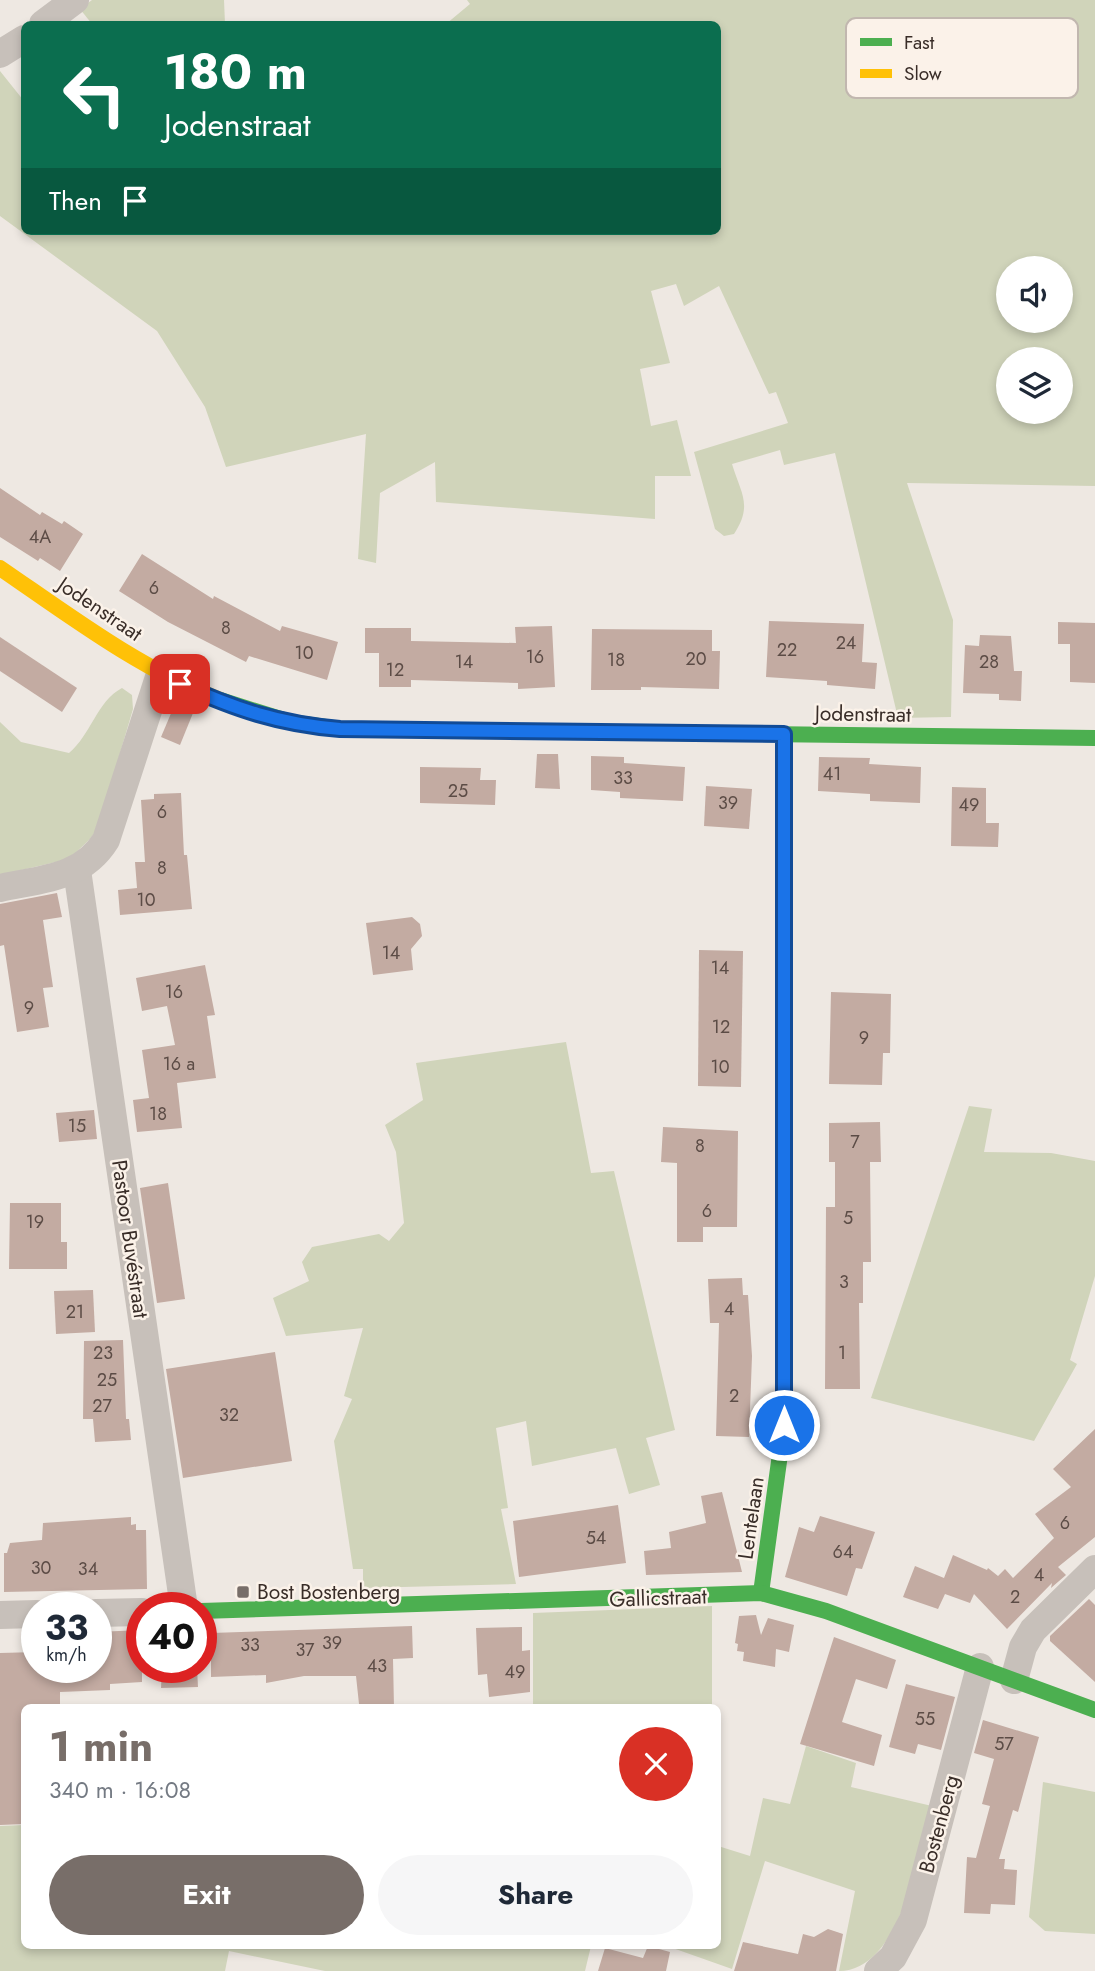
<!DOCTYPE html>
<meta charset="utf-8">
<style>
body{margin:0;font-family:Jost,sans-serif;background:#f6f6f7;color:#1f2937;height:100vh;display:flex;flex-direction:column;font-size:26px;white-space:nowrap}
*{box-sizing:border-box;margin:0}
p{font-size:23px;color:#747a83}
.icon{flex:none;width:38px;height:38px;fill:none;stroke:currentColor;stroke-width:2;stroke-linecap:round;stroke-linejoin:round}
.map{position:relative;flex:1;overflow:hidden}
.details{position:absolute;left:21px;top:1704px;width:700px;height:245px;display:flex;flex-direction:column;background:#fff;border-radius:10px;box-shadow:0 4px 10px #0003}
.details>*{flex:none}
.top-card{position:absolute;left:21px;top:21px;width:700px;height:214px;border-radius:10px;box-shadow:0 4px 10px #0003;background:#0b6e4f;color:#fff;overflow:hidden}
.controls{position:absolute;left:996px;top:256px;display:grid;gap:14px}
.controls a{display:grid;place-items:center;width:77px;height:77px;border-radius:50%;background:#fff;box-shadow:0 4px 10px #0003;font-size:35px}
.speed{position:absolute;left:21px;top:1592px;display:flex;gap:14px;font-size:35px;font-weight:700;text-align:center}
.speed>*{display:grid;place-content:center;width:91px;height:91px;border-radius:50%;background:#fff;box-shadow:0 4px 10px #0003;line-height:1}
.speed small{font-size:18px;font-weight:400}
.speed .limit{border:10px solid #d22;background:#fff;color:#111}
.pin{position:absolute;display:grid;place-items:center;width:60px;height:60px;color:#fff;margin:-30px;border-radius:14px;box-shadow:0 4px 10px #0006}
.me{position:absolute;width:77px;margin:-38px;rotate:0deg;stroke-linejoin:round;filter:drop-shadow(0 0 5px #0008)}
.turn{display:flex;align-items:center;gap:24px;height:147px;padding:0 28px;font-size:32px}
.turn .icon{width:91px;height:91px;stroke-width:2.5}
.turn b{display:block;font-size:49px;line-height:60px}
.then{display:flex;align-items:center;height:66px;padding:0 28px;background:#0003;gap:14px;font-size:26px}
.round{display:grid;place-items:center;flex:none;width:74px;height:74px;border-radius:37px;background:#f6f6f7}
.summary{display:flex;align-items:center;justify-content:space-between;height:119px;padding:0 28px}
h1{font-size:42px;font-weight:700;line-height:52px;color:#786e69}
.cta{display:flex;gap:14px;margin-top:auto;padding:14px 28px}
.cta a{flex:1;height:80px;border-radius:42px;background:#786e69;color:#fff;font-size:28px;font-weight:700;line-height:80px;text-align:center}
.cta a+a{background:#f6f6f7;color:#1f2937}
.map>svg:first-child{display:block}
.green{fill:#d0d4ba;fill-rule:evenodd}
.building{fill:#c3aba2}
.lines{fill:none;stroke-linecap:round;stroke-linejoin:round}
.street{stroke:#c7c0ba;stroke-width:28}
.fast{stroke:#4caf50;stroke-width:16}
.slow{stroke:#ffc107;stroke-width:16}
.route-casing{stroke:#114b97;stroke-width:18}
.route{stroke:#1a73e8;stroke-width:12}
.poi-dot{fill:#786e69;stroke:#fbf2e9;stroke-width:2.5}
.labels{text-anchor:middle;stroke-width:5;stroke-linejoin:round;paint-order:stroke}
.number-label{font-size:18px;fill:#5c4c46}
.street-label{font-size:21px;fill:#392d28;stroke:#fbf2e9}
.poi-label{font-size:21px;fill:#392d28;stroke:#fbf2e9;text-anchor:start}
.key{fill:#fbf2e9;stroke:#c1b7af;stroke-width:2}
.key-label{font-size:19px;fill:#392d28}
</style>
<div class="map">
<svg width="1095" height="1971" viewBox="0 0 1095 1971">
<rect width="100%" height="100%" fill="#eee8e2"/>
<!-- green -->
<g class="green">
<path d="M92 0H224L225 24H92L80 9Z"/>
<path d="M467 0H1095V486L907 483 953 620 951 717 898 718 835 453 784 465 780 450 732 464C741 494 753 505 734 534L724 536 715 529 694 452 788 423 776 392 769 394 719 286 684 306 676 284 651 291 670 363 640 369 651 426 677 420 691 476H655V519L436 502 435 462 380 493 376 563 358 559 366 434 226 467 205 407 157 331 0 216V71L24 101V231H718V24H446L470 4ZM1008 268H1060V320H1008ZM1008 359H1060V411H1008Z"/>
<path d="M122 688 132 695 133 709 98 828 89 840 69 859 0 875V722L21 742 69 753C91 735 97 701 122 688Z"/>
<path d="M566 1042 591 1173 614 1171 675 1430 646 1438 660 1485 629 1494 616 1448 532 1466 526 1421 496 1428 508 1508 501 1509 516 1584 363 1588V1569H353L334 1441 352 1399 344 1396 363 1328 286 1336 273 1298 309 1281 302 1262 312 1247 379 1234 389 1241 404 1223 396 1152 385 1125 423 1100 416 1063Z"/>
<path d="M969 1106 992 1109 984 1152 1051 1153 1095 1161V1276L1070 1360 1077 1364 1034 1441 871 1398Z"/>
<path d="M712 1606V1708H533V1613Z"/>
<path d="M806 1746 856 1763 851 1787 932 1806C919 1853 901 1971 839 1971L855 1891 765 1861 732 1969 667 1946H718V1846L750 1856 763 1798 790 1804Z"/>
<path d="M1043 1782 1095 1792V1934L1045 1931 1029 1917Z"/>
<path d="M24 1825V1946H591L585 1971H325L229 1951 225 1971H0V1826Z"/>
</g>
<!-- building -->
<g class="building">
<path d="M0 488 40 515 42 512 62 524 64 521 83 534 60 571 40 558 38 561 0 537Z"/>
<path d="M142 554 213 599 214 596 280 631 282 626 338 642 327 680 249 656 246 662 168 622 119 591Z"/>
<path d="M769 621 864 624 862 662 877 663 875 689 827 685V681L766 677Z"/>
<path d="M1058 622 1095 623V683L1070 682V644H1058Z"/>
<path d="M552 626 555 687 518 689V683L411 680V687H379V653H365V628H411V641L516 643 515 627Z"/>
<path d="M592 629 712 630V651H720L719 689 641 687V690H591Z"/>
<path d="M980 635 1011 636 1014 671H1022L1021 701 999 700V694L963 693 965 645 979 646Z"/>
<path d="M0 637 77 688 62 712 0 671Z"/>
<path d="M175 704 193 713 180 745 161 737Z"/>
<path d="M537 754H558L560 789 535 788Z"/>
<path d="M591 756 624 757V763L685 767 683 801 620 798V792L591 790Z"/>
<path d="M819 757 870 758 869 764 921 767 920 803 870 801V794L818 791Z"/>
<path d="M420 767 481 768 480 780H496L495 805 420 803Z"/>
<path d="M706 786 752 789 749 829 704 826Z"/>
<path d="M952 787 986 788V823H999L998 847 951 846Z"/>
<path d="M181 793 184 855H187L192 909 120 915 118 890 137 888 135 862H145L141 800 154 799V794Z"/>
<path d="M57 893 62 917 43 920 53 987 43 988 49 1027 17 1032 4 945 0 946V904Z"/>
<path d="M412 917 420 924 422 936 411 949 413 970 373 975 366 923Z"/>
<path d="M699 950 743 951 741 1087 698 1086Z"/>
<path d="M205 965 215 1015 207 1016 216 1078 177 1083 182 1128 137 1132 133 1100 149 1098 142 1050 175 1045 167 1006 142 1011 136 978Z"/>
<path d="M831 992 891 994 890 1053H883L882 1085 829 1084Z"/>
<path d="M94 1110 97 1139 59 1142 56 1113Z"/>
<path d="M880 1122 881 1162H870L871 1262H863V1303H859L860 1389H825L826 1207H835V1162H829V1123Z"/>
<path d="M663 1127 738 1131 737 1227H703V1242H677V1163L661 1162Z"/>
<path d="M168 1183 185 1299 157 1303 140 1188Z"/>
<path d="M10 1203H61V1242H67V1269H9Z"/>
<path d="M742 1278 743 1295H748L752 1356 749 1437 716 1436 719 1323H710L708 1279Z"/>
<path d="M93 1290 95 1332 56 1334 54 1291Z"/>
<path d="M123 1340 126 1419H129L131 1440 95 1442 93 1419H83L84 1341Z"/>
<path d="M275 1352 292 1461 183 1478 166 1369Z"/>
<path d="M1095 1429V1537L1058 1567 1066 1575 1051 1588 1052 1583 1007 1629 974 1594 970 1603 945 1594 938 1609 903 1597 915 1566 944 1578 953 1555 987 1570 988 1568 998 1576 1005 1569 1013 1578 1054 1538 1035 1514 1071 1487 1053 1469Z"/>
<path d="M722 1492 742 1572 646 1575 644 1551 671 1548 669 1532 706 1523 701 1496Z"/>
<path d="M618 1505 626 1563 519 1577 513 1521Z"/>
<path d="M820 1516 875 1532 862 1569 856 1568 847 1596 785 1577 799 1527 814 1532Z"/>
<path d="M131 1517V1525L136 1524V1530H146L147 1589 4 1592V1553H7L10 1543 42 1540 43 1523Z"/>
<path d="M1089 1599 1095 1605V1682L1050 1641V1636Z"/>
<path d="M756 1615 761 1635 768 1618 794 1625 789 1652 776 1649 775 1667 743 1661 744 1652 737 1651 738 1644 735 1643 739 1616Z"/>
<path d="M412 1626 413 1658 393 1659 394 1708 359 1704 356 1676H304L266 1683V1675L211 1677V1633Z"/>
<path d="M522 1627V1651L530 1650V1692L489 1697 487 1674 478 1675 476 1628Z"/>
<path d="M142 1630V1682L110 1684V1690L60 1692V1708H24V1824L0 1825V1653L37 1652V1668H96V1632Z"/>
<path d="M834 1637 896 1660 887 1689 856 1679 842 1722 882 1735 874 1766 800 1744Z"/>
<path d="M162 1668H197L198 1687 161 1688Z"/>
<path d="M906 1684 955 1697 941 1750 918 1744 915 1754 889 1747Z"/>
<path d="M983 1720 1039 1737 1018 1812 1013 1810 999 1859H1005L1004 1869 1017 1870 1015 1905 991 1904 990 1914 964 1913 967 1857 976 1858 990 1806 982 1804 994 1759 974 1753Z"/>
<path d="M828 1929 843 1934 836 1971H734L743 1942 798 1954 803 1934 814 1937Z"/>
<path d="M648 1946 670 1952 666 1971H598L605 1948 643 1958Z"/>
</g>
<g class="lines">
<!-- street -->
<g class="street">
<path d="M43 24 75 0"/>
<path d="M0 54 24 39"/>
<path d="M77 870 184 1608"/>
<path d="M0 888C41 879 82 879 106 840L160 674"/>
<path d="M96 1613 142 1612"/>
<path d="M0 1615 37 1614"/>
<path d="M1014 1680 1023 1647 1033 1630 1095 1569"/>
<path d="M878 1971 893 1957 913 1920 980 1667"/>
</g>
<!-- fast -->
<g class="fast">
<path d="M220 700 290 722 340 729 1095 738"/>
<path d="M761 1593 784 1425V734"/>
<path d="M201 1611 761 1593 826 1611 1095 1710"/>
</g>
<!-- slow -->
<path class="slow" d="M0 568C70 616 140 669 220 700"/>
</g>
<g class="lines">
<defs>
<path id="route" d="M180 684C235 709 279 724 340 729L784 734V1425"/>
</defs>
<!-- route casing -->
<use href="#route" class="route-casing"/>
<!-- route -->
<use href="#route" class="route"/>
</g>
<!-- markers -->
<rect class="poi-dot" x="236" y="1585" width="14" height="14" rx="3.5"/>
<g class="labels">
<!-- number labels -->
<g class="number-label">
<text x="40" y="543">4A</text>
<text x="154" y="594">6</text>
<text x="226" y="634">8</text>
<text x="846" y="649">24</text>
<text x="787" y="656">22</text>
<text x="304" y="659">10</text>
<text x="535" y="663">16</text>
<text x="696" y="665">20</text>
<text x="616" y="666">18</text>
<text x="464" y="668">14</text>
<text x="989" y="668">28</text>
<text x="395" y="676">12</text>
<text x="832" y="780">41</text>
<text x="623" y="784">33</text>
<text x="458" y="797">25</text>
<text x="728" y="809">39</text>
<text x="969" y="811">49</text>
<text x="162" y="818">6</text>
<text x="162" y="874">8</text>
<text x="146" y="906">10</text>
<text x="391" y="959">14</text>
<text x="720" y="974">14</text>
<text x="174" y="998">16</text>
<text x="29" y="1014">9</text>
<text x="721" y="1033">12</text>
<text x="864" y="1044">9</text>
<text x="179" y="1070">16 a</text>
<text x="720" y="1073">10</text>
<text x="158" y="1120">18</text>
<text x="77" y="1132">15</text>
<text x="855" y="1148">7</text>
<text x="700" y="1152">8</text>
<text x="707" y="1217">6</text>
<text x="848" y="1224">5</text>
<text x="35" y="1228">19</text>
<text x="844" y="1288">3</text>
<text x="729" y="1315">4</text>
<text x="75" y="1318">21</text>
<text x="103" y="1359">23</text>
<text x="842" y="1359">1</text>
<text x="107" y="1386">25</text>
<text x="734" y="1402">2</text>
<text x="102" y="1412">27</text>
<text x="229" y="1421">32</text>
<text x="1065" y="1529">6</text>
<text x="596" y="1544">54</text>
<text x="843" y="1558">64</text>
<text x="41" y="1574">30</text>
<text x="88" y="1575">34</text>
<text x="1039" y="1581">4</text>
<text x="1015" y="1603">2</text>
<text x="332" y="1649">39</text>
<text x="250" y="1651">33</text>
<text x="305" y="1656">37</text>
<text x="377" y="1672">43</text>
<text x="515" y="1678">49</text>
<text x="925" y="1725">55</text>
<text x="1004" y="1750">57</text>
</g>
<!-- street labels -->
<g class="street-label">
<text transform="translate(100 609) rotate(34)" y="7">Jodenstraat</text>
<text transform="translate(863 714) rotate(1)" y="7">Jodenstraat</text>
<text transform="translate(130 1239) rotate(82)" y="7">Pastoor Buvéstraat</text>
<text transform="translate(751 1518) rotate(-82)" y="7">Lentelaan</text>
<text transform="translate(658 1598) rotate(-2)" y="7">Gallicstraat</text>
<text transform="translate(939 1824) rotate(-75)" y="7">Bostenberg</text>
</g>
<!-- poi labels -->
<g class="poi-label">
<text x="257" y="1599">Bost Bostenberg</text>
</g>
</g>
<!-- legend -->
<rect x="846" y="18" width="232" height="80" rx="10" class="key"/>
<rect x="860" y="38" width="32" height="8" fill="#4caf50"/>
<rect x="860" y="69" width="32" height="9" fill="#ffc107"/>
<g class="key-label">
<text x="904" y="49">Fast</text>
<text x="904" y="80">Slow</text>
</g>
</svg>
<div class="controls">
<a><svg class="icon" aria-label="sound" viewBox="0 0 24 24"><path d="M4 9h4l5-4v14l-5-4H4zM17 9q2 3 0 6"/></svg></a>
<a><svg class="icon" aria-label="layers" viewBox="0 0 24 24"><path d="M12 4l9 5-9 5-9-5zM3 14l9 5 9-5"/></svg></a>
</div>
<div class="speed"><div>33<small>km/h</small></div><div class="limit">40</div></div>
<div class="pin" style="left:180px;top:684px;background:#d93025"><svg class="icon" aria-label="arrive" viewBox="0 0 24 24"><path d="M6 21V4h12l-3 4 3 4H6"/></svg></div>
<svg class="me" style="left:784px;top:1425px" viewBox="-20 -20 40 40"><circle r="17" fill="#1a73e8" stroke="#fff" stroke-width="3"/><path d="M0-11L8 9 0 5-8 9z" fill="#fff"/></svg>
<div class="top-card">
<div class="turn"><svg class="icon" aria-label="left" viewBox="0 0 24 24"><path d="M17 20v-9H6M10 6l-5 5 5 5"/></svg><div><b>180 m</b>Jodenstraat</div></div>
<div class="then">Then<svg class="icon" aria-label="arrive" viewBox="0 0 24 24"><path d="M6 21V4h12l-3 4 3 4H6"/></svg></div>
</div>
<section class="details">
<div class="summary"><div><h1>1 min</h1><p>340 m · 16:08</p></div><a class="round" style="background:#d93025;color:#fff"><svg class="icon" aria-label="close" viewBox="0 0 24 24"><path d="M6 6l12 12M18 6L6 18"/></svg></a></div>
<div class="cta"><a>Exit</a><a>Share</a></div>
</section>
</div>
